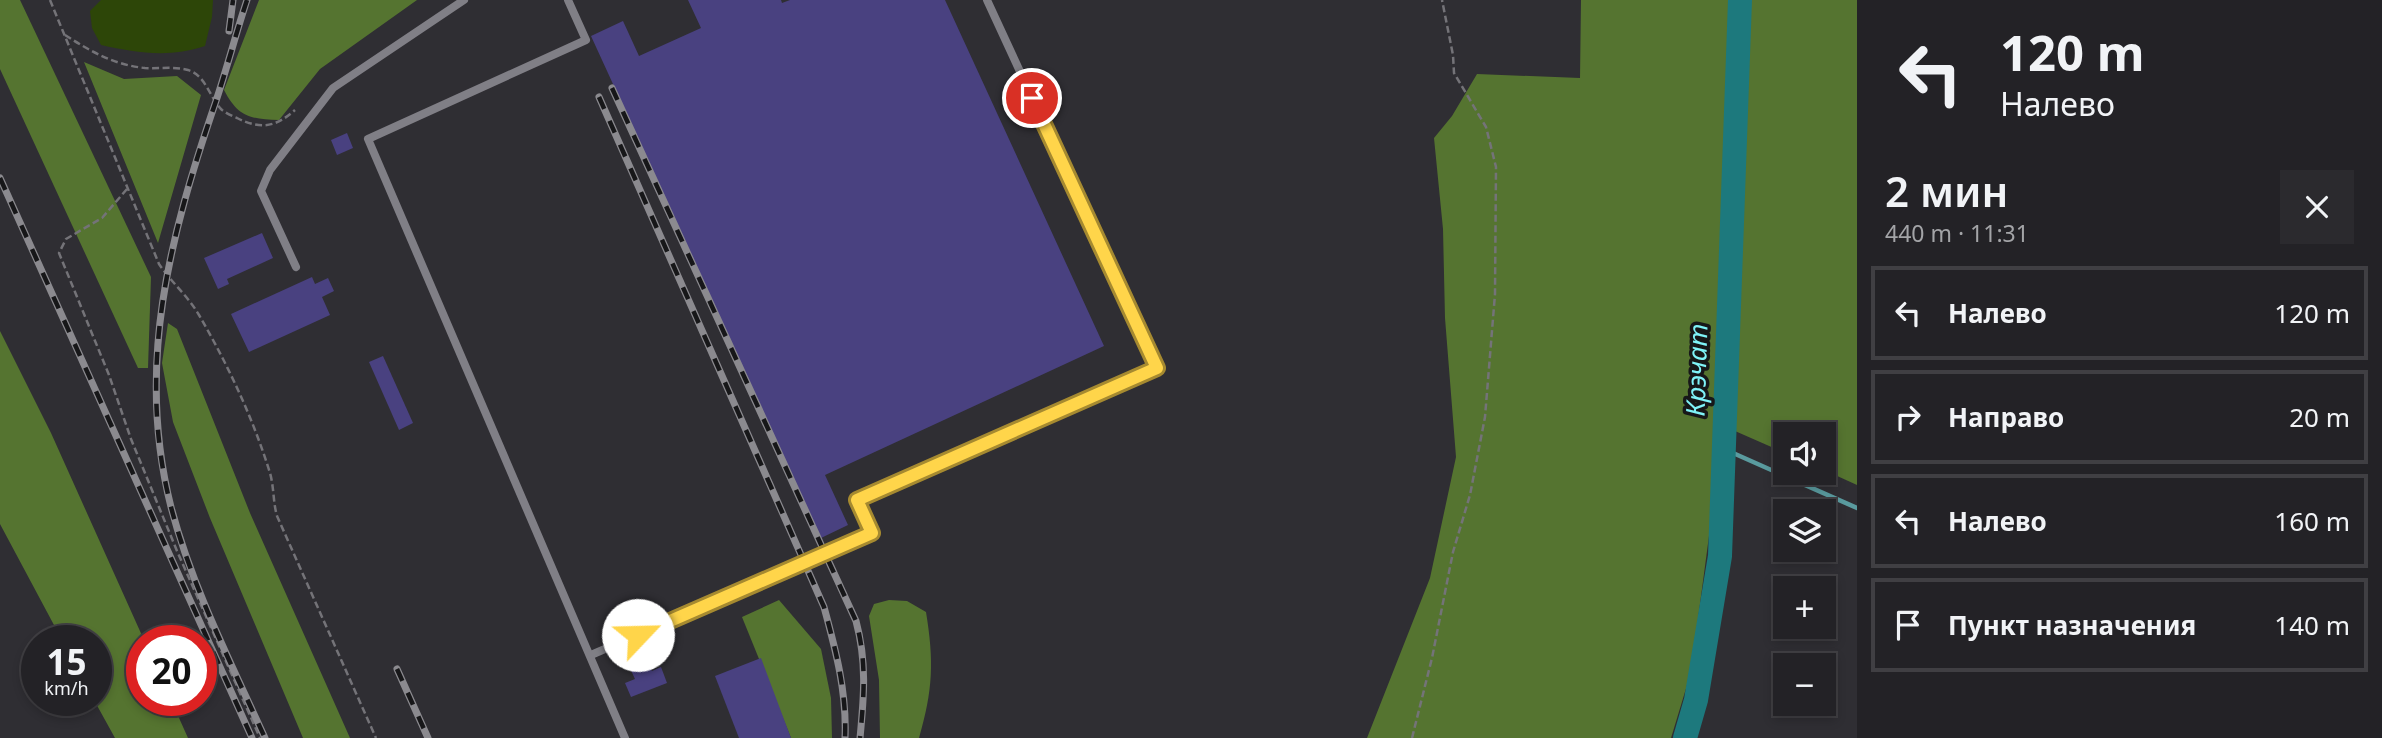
<!DOCTYPE html>
<html lang="ru">
<meta charset="utf-8">
<style>
body{margin:0;font-family:"Noto Sans",sans-serif;background:#2b2a2e;color:#f1f3f6;height:100vh;display:flex;flex-direction:column;font-size:26px;white-space:nowrap}
*{box-sizing:border-box;margin:0}
p{font-size:23px;color:#a3a4a7}
.icon{flex:none;width:38px;height:38px;fill:none;stroke:currentColor;stroke-width:2;stroke-linecap:round;stroke-linejoin:round}
.map{position:relative;flex:1;overflow:hidden}
.sheet{display:flex;flex-direction:column;background:#232226;width:525px}
.sheet>*{flex:none}
.guide{background:#232226;color:#f1f3f6;overflow:hidden}
.tools{position:absolute;left:1773px;top:422px;display:grid;gap:14px}
.tools a{display:grid;place-items:center;width:63px;height:63px;border-radius:0px;background:#232226;box-shadow:0 4px 10px #0003,0 0 0 2px #403f43;font-size:35px}
.speed{position:absolute;left:21px;top:625px;display:flex;gap:14px;font-size:35px;font-weight:700;text-align:center}
.speed>*{display:grid;place-content:center;width:91px;height:91px;border-radius:50%;background:#232226;box-shadow:0 4px 10px #0003,0 0 0 2px #403f43;line-height:1}
.speed small{font-size:18px;font-weight:400}
.speed .limit{border:10px solid #d22;background:#fff;color:#111}
.pin{position:absolute;display:grid;place-items:center;width:60px;height:60px;color:#fff;margin:-30px;border:4px solid #fff;border-radius:50%;box-shadow:0 2px 7px #0007}
.me{position:absolute;width:77px;margin:-38px;rotate:66deg;stroke-linejoin:round;filter:drop-shadow(0 0 5px #0008)}
.turn{display:flex;align-items:center;gap:24px;height:147px;padding:0 28px;font-size:32px}
.turn .icon{width:91px;height:91px;stroke-width:2.5}
.turn b{display:block;font-size:49px;line-height:60px}
.round{display:grid;place-items:center;flex:none;width:74px;height:74px;border-radius:0px;background:#2b2a2e}
.summary{display:flex;align-items:center;justify-content:space-between;height:119px;padding:0 28px}
h1{font-size:42px;font-weight:600;line-height:52px}
ul{padding:0;list-style:none}
li{display:flex;align-items:center;gap:21px;height:94px;margin:0 14px 10px;padding:0 14px;border:4px solid #403f43;border-radius:0px}
li div{flex:1}
li b{display:block;font-size:26px}
li em{font-style:normal}
main{display:flex;flex:1;min-height:0}
.map>svg:first-child{display:block}
.green{fill:#2d4608}
.forest{fill:#557430}
.lines{fill:none;stroke-linecap:round;stroke-linejoin:round}
.stream{stroke:#5a9b9f;stroke-width:4.5}
.river{stroke:#1d797d;stroke-width:24}
.building{fill:#494180}
.path{stroke:#747378;stroke-width:2.5;stroke-dasharray:7 3.5;stroke-linecap:butt}
.lane{stroke:#807f86;stroke-width:8}
.rail-casing{stroke:#8b8a8f;stroke-width:7}
.rail{stroke:#171719;stroke-width:4.5;stroke-dasharray:13;stroke-linecap:butt}
.route-casing{stroke:#a68a30;stroke-width:18}
.route{stroke:#ffd54a;stroke-width:12}
.labels{text-anchor:middle;stroke-width:7;stroke-linejoin:round;paint-order:stroke}
.water-label{font-size:26px;font-style:italic;fill:#7ff3f8;stroke:#171719}
</style>
<main>
<div class="map">
<svg width="1857" height="738" viewBox="0 0 1857 738">
<rect width="100%" height="100%" fill="#2f2e33"/>
<!-- green -->
<path class="green" d="M101 0H213L212 17 205 46C169 58 137 53 101 45L92 28 90 11Z"/>
<!-- forest -->
<g class="forest">
<path d="M0 0H20L151 277 148 368H138L0 69Z"/>
<path d="M259 0H417L320 69 279 120C250 119 238 117 224 90Z"/>
<path d="M1581 0H1857V485L1824 470V434H1785V453L1719 424 1716 483 1691 672 1671 738H1367L1430 578 1456 457 1445 318 1443 229 1434 138 1452 116 1477 74 1580 78Z"/>
<path d="M84 62 124 79 177 76 201 95 158 243Z"/>
<path d="M168 323 177 329 250 513 350 738H303L210 518 173 422 162 363Z"/>
<path d="M0 331 51 433 144 640H142V700H171L188 738H115L94 700H96V640H62L0 524Z"/>
<path d="M779 600 821 649 831 698 832 738H791L742 617Z"/>
<path d="M889 600 907 601 926 612C934 661 933 690 919 738H880L879 680 869 616 874 604Z"/>
</g>
<g class="lines">
<!-- stream -->
<path class="stream" d="M1724 449 1857 508"/>
<!-- river -->
<path class="river" d="M1685 738 1696 700 1720 556 1740 0"/>
</g>
<!-- building -->
<g class="building">
<path d="M688 0H781L782 3 790 0H945L1104 346 825 475 848 525 821 538 591 36 623 21 639 56 701 28Z"/>
<path d="M347 133 353 148 337 155 331 140Z"/>
<path d="M262 233 273 258 227 279 229 284 218 289 204 258Z"/>
<path d="M312 277 315 284 328 278 334 291 322 297 330 315 249 352 231 314Z"/>
<path d="M383 356 413 423 399 430 369 362Z"/>
<path d="M646 657 652 671 661 667 667 683 631 697 625 683 635 679 628 664Z"/>
<path d="M761 658 791 738H739L715 676Z"/>
</g>
<g class="lines">
<!-- path -->
<g class="path">
<path d="M50 0 159 264C171 282 188 296 199 315 228 365 253 418 270 473 274 487 273 502 277 516L376 738"/>
<path d="M65 35C90 51 114 65 145 68 159 69 173 66 188 70 206 75 210 99 222 110 226 113 232 116 237 118 261 130 276 127 295 110"/>
<path d="M127 189 102 218 66 239 59 253 109 375 131 439 177 551 260 738"/>
<path d="M1412 738 1432 658 1453 552 1470 495 1485 417 1495 294 1496 167 1486 127 1454 73 1453 55 1442 0"/>
</g>
<!-- lane -->
<g class="lane">
<path d="M568 0 586 40 368 139 625 738"/>
<path d="M296 267 261 191 270 170 333 88 464 0"/>
<path d="M591 655 872 533 857 500 1157 368 987 0"/>
</g>
<defs>
<g id="rail">
<path d="M247 0C236 33 227 68 216 101 170 235 135 366 171 507 192 587 231 663 265 738"/>
<path d="M229 31 233 0"/>
<path d="M612 88 856 621C867 662 864 696 860 738"/>
<path d="M599 97 824 607C836 651 847 693 845 738"/>
<path d="M0 178 252 738"/>
<path d="M397 669 428 738"/>
</g>
</defs>
<!-- rail casing -->
<use href="#rail" class="rail-casing"/>
<!-- rail -->
<use href="#rail" class="rail"/>
</g>
<g class="lines">
<defs>
<path id="route" d="M638 635 872 533 857 500 1157 368 1032 98"/>
</defs>
<!-- route casing -->
<use href="#route" class="route-casing"/>
<!-- route -->
<use href="#route" class="route"/>
</g>
<g class="labels">
<!-- water labels -->
<g class="water-label">
<text transform="translate(1697 370) rotate(-88)" y="9">Крэчат</text>
</g>
</g>
</svg>
<div class="tools">
<a><svg class="icon" aria-label="sound" viewBox="0 0 24 24"><path d="M4 9h4l5-4v14l-5-4H4zM17 9q2 3 0 6"/></svg></a>
<a><svg class="icon" aria-label="layers" viewBox="0 0 24 24"><path d="M12 4l9 5-9 5-9-5zM3 14l9 5 9-5"/></svg></a>
<a>+</a>
<a>−</a>
</div>
<div class="speed"><div>15<small>km/h</small></div><div class="limit">20</div></div>
<div class="pin" style="left:1032px;top:98px;background:#d93025"><svg class="icon" aria-label="arrive" viewBox="0 0 24 24"><path d="M6 21V4h12l-3 4 3 4H6"/></svg></div>
<svg class="me" style="left:638px;top:635px" viewBox="-20 -20 40 40"><circle r="19" fill="#fff"/><path d="M0-13L10 11 0 6-10 11z" fill="#ffd54a"/></svg>
</div>
<section class="sheet">
<div class="guide">
<div class="turn"><svg class="icon" aria-label="left" viewBox="0 0 24 24"><path d="M17 20v-9H6M10 6l-5 5 5 5"/></svg><div><b>120 m</b>Налево</div></div>
</div>
<div class="summary"><div><h1>2 мин</h1><p>440 m · 11:31</p></div><a class="round"><svg class="icon" aria-label="close" viewBox="0 0 24 24"><path d="M6 6l12 12M18 6L6 18"/></svg></a></div>
<ul>
<li><svg class="icon" aria-label="left" viewBox="0 0 24 24"><path d="M17 20v-9H6M10 6l-5 5 5 5"/></svg><div><b>Налево</b></div><em>120 m</em></li>
<li><svg class="icon" aria-label="right" viewBox="0 0 24 24"><path d="M7 20v-9h11M14 6l5 5-5 5"/></svg><div><b>Направо</b></div><em>20 m</em></li>
<li><svg class="icon" aria-label="left" viewBox="0 0 24 24"><path d="M17 20v-9H6M10 6l-5 5 5 5"/></svg><div><b>Налево</b></div><em>160 m</em></li>
<li><svg class="icon" aria-label="arrive" viewBox="0 0 24 24"><path d="M6 21V4h12l-3 4 3 4H6"/></svg><div><b>Пункт назначения</b></div><em>140 m</em></li>
</ul>
</section>
</main>
